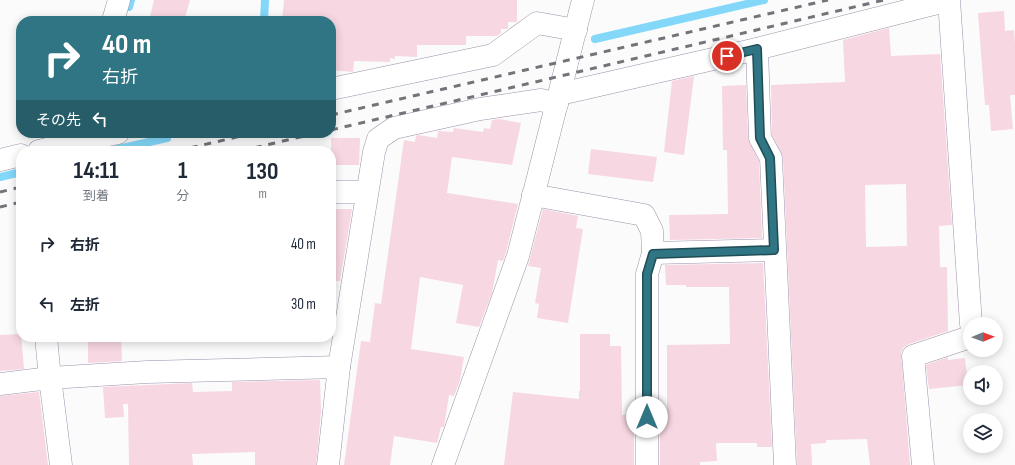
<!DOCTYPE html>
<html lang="ja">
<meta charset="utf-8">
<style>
body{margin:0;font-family:"Sofia Sans Condensed","Noto Sans JP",sans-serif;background:#f6f6f7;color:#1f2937;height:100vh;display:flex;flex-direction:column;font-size:15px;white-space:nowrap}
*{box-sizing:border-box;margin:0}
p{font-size:13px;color:#747a83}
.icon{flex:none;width:22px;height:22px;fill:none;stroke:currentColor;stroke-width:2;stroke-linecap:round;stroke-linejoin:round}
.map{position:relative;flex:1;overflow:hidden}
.panel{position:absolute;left:16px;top:146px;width:320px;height:196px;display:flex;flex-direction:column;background:#fff;border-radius:16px;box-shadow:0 2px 10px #0003}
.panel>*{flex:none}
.hud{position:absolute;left:16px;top:16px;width:320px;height:122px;border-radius:16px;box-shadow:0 2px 10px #0003;background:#307583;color:#fff;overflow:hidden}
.needle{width:26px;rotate:89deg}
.tools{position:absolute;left:963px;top:317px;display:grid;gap:8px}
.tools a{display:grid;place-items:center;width:40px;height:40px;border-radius:50%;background:#fff;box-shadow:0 2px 10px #0003;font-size:20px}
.pin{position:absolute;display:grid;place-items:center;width:34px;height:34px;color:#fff;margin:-17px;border:2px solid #fff;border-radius:50%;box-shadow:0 1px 4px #0007}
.me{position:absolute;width:44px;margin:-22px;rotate:0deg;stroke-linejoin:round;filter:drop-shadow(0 0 3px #0008)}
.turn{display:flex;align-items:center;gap:14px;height:84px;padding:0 20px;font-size:18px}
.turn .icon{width:52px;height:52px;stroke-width:2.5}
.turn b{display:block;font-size:28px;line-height:34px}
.then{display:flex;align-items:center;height:38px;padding:0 20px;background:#0003;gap:8px;font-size:15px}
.eta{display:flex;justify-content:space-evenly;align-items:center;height:68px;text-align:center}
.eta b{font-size:24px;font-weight:700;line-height:28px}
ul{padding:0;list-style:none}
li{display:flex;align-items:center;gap:12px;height:60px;padding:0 20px}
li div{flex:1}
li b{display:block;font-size:15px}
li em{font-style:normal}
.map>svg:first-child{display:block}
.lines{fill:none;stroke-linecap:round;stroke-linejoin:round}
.stream{stroke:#83d8fa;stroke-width:8}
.building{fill:#f7d7e2;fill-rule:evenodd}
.minor-casing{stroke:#9c91aa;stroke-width:23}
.minor{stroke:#fff;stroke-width:22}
.rail{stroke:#76727a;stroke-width:3;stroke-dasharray:7 7;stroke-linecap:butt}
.route-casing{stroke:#1f4c55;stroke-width:10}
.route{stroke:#307583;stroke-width:7}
</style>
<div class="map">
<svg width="1015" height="465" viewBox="0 0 1015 465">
<rect width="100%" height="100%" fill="#fbfbfb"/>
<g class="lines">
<!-- stream -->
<g class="stream">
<path d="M129 7 131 0"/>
<path d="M264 21 265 0"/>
<path d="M595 39 764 0"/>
<path d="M109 151 167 138"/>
<path d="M0 177 21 172"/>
</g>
</g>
<!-- building -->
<g class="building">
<path d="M154 0H190L184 21H149Z"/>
<path d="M284 0H517V22H508V29H501V33L497 36H466V45H417V57L395 56V59L390 58V62L354 61 353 72 331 70V21H282Z"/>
<path d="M1004 11 1005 31 1014 30 1015 43V95H1010L1013 129 991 131 989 105H985L978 13Z"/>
<path d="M889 28 891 56 940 54 952 225 939 226 940 267H947L948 331 909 344 904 347 901 352 910 465H870L867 439 826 440V443L811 444 812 465H797L783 157 772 135 771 85 845 82 843 40ZM906 184 907 246 866 247 865 185Z"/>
<path d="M694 76 684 155 664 152 672 81Z"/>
<path d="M746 85 748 139 759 161 762 238 670 240 669 215 728 214 727 150H723L722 86Z"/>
<path d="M499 119 521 123 512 165 452 157 447 193 518 204 506 252 503 261 498 260 492 293 479 327 456 323 463 285 420 277 411 349 464 357 460 380 454 396 449 395 444 427H441L437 443 394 436 390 465H344L361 341 370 342 375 303 381 304 404 140 415 142 416 136 418 135 437 138 438 131 453 132 454 128 483 132 484 128 490 129 492 120Z"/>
<path d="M331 138H360L359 165H331Z"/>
<path d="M591 149 657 157 653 182 588 174Z"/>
<path d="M331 209H352L340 281H331Z"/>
<path d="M543 209 578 216 576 228 583 229 568 323 537 318 539 304 535 303 541 268 528 266Z"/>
<path d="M763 263 772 447H757V443H716L717 461 700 462V465H660V414H667V345L730 344 729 287H686V285H666L665 265Z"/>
<path d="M21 334 24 369 0 371V335Z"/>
<path d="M580 334H610V346H621L622 415 634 414V465H504L513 392 579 399V391H580Z"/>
<path d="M88 337H121L122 361 88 363Z"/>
<path d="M948 357V360L965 358 968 385 929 389 926 365Z"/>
<path d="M320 380 321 412 316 465H255V452L192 454 193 465H129L128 404H123L124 417 105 418 103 387 192 383 193 392 232 391V382Z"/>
<path d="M39 392 48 465H0V396Z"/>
</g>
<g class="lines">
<defs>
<g id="minor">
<path d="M113 21 119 0"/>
<path d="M757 49 760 138 771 158 785 465"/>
<path d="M331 89 493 55 537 23 576 30"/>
<path d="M560 94 757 49 949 0 971 324"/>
<path d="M84 140 118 133"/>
<path d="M39 151 84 140 85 133"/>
<path d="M0 160 21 155"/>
<path d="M331 192H367"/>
<path d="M533 195 644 215 652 231 653 253 774 250"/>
<path d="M46 337 50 378 147 372 339 367"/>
<path d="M0 384 50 378 61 465"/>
<path d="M328 465 339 367 374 152 378 139 394 128 480 109 541 100 557 104"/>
<path d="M443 465 518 256 583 0"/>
<path d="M647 465V274L653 253"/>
<path d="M923 465 913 356 970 337"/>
</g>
</defs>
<!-- minor casing -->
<use href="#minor" class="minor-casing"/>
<!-- minor -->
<use href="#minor" class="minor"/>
<!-- rail -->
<g class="rail">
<path d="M331 115 828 0"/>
<path d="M331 130 884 0"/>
<path d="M177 151 254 133"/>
<path d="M241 151 317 133"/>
<path d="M0 192 21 187"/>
<path d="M0 207 21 202"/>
</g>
</g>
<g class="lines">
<defs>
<path id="route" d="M647 417V274L653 254 774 250 770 158 760 138 757 49 727 56"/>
</defs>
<!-- route casing -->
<use href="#route" class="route-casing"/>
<!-- route -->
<use href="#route" class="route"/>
</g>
</svg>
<div class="tools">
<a><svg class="needle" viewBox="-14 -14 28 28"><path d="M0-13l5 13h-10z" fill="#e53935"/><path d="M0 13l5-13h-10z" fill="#747a83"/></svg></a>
<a><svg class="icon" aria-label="sound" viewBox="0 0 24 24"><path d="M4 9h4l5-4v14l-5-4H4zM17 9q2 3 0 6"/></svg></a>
<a><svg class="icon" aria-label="layers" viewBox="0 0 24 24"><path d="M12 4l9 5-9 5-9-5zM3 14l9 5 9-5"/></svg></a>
</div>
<div class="pin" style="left:727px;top:56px;background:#d93025"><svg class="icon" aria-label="arrive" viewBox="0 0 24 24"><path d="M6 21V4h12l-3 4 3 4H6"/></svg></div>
<svg class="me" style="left:647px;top:417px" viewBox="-20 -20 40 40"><circle r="19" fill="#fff"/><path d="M0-13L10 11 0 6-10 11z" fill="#307583"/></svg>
<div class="hud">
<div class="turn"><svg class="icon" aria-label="right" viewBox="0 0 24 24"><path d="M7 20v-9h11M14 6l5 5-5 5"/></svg><div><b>40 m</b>右折</div></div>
<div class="then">その先<svg class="icon" aria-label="left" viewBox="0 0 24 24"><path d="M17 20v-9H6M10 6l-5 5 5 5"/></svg></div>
</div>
<section class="panel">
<div class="eta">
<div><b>14:11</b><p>到着</p></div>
<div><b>1</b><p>分</p></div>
<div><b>130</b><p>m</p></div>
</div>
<ul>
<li><svg class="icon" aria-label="right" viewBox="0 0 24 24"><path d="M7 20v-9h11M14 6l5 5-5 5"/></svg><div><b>右折</b></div><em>40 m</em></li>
<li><svg class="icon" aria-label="left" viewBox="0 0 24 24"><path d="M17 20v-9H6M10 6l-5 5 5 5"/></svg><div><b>左折</b></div><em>30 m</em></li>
</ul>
</section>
</div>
